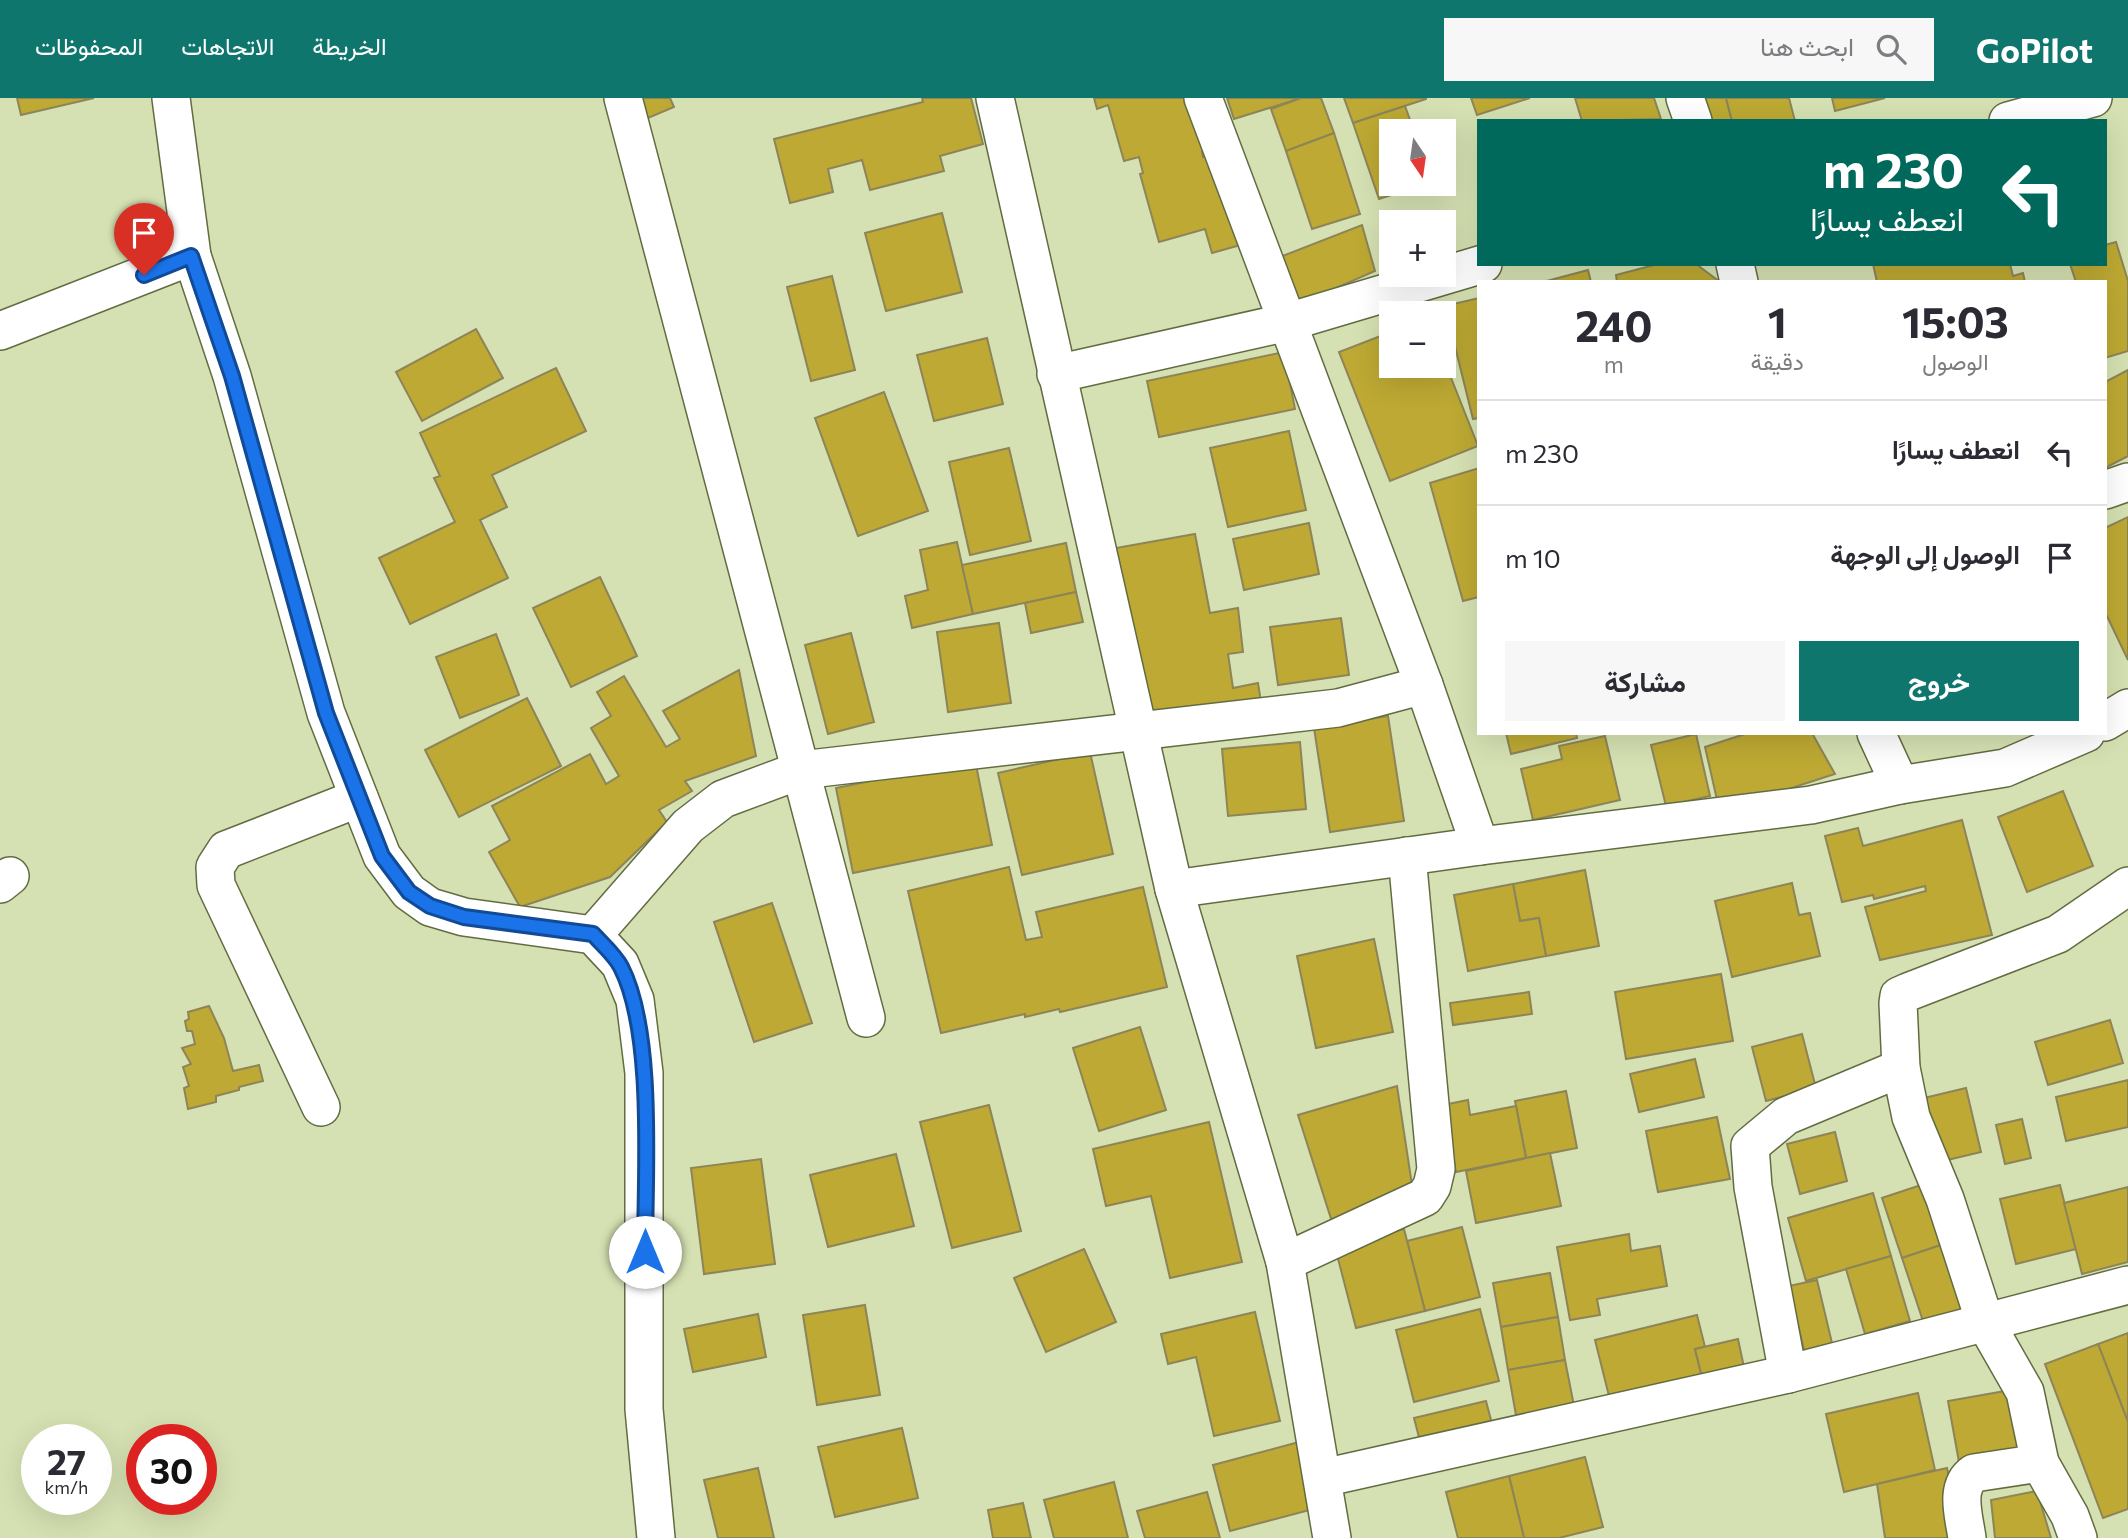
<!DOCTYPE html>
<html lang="ar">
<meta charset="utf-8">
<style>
body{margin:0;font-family:Commissioner,Vazirmatn,sans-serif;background:#f7f7f7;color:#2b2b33;direction:rtl;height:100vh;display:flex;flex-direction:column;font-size:26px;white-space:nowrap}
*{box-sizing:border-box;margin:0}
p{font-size:23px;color:#7c7c81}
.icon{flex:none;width:38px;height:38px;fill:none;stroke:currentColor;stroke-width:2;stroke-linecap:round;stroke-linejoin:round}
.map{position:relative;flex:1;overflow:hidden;direction:ltr}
.side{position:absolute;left:1477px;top:182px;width:630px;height:455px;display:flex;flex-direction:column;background:#fff;border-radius:0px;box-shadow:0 7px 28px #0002;direction:rtl}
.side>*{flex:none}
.top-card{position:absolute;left:1477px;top:21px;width:630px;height:147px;border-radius:0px;box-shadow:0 7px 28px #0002;direction:rtl;background:#00695c;color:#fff;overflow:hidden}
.needle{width:46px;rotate:167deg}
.controls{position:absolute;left:1379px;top:21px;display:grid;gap:14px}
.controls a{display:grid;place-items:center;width:77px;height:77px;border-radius:0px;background:#fff;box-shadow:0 7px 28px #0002;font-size:35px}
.speed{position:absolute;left:21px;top:1326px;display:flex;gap:14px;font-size:35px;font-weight:700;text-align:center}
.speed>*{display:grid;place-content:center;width:91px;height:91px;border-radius:50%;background:#fff;box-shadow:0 7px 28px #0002;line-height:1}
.speed small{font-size:18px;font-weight:400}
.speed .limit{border:10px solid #d22;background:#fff;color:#111}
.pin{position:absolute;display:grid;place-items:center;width:60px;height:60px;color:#fff;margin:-72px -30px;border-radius:50% 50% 50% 0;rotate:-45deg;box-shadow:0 0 7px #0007}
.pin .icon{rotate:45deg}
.me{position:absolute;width:77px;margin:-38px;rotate:0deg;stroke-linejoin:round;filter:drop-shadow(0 0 5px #0008)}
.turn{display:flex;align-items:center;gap:24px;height:147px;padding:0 28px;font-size:32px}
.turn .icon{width:91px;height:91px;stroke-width:2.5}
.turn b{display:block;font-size:49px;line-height:60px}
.eta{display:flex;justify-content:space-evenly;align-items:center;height:119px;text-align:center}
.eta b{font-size:42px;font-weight:700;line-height:49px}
.primary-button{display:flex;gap:14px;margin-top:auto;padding:14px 28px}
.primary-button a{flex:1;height:80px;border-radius:0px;background:#0f766e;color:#fff;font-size:28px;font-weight:700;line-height:80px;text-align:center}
.primary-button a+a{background:#f7f7f7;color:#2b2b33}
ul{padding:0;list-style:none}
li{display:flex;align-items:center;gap:21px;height:105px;padding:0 28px;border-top:2px solid #e1e1e2}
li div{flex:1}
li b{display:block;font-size:26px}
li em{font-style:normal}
header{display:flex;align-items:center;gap:42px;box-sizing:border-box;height:98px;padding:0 35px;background:#0f766e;color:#fff}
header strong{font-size:33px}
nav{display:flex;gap:38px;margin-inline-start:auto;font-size:24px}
.search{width:490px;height:63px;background:#f7f7f7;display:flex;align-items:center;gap:18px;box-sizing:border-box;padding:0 24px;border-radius:0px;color:#7c7c81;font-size:26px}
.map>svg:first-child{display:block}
.building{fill:#bda933;stroke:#8d8558;stroke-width:2}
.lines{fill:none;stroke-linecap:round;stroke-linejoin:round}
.minor-casing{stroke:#626c42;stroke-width:40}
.minor{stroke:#fff;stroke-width:37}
.route-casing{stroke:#114b97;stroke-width:18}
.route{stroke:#1a73e8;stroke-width:12}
</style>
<header>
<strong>GoPilot</strong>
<div class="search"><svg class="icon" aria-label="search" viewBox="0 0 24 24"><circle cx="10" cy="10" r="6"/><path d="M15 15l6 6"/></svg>ابحث هنا</div>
<nav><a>الخريطة</a><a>الاتجاهات</a><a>المحفوظات</a></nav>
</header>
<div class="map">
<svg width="2128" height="1440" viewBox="0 0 2128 1440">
<rect width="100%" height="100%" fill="#d5e1b2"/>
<!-- building -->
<g class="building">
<path d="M17 0H94L21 17Z"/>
<path d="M639 0H670L674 9 648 20Z"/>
<path d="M922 0H971L983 46 940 58 944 73 870 92 862 62 828 71 833 94 790 105 774 41 923 4Z"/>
<path d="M1094 0H1190L1205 54H1202L1203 59 1215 56 1251 144 1212 155 1205 131 1159 144 1140 76 1143 75 1139 59 1124 63 1108 7 1097 11Z"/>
<path d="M1227 0H1301L1234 21Z"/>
<path d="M1301 0H1321L1334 35 1286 53 1271 11Z"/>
<path d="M1344 0H1426V1L1353 25Z"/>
<path d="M1471 0H1530L1477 17Z"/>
<path d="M1575 0H1654L1661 21 1582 23Z"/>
<path d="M1698 0H1726L1732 23H1704Z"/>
<path d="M1726 0H1789L1795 23H1732Z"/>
<path d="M1832 0H1885L1835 13Z"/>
<path d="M1405 8 1414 33H1391V86H1426L1379 101 1353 25Z"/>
<path d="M1334 35 1360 116 1312 131 1286 53Z"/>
<path d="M942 115 962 194 886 213 865 135Z"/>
<path d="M1362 127 1375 173 1300 206 1280 159Z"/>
<path d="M2116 144 2128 183V253L2105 260V184H2076L2070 166H2105V147Z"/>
<path d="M1658 166H1696L1720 184H1617L1616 177Z"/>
<path d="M1873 166H2010L2013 178 2023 175 2025 184H1877Z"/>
<path d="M1588 172 1591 184H1543Z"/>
<path d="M832 178 855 272 811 283 787 189Z"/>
<path d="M1479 200V320L1473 321 1445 208Z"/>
<path d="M476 231 503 280 422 323 396 274Z"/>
<path d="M1391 234V268H1444V262L1478 348 1390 383 1339 254Z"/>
<path d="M987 240 1003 306 934 323 917 257Z"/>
<path d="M1284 254 1295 311 1159 339 1147 283Z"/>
<path d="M556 270 586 333 492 377 507 409 480 422 508 480 410 526 379 460 455 424 434 380 440 378 420 335Z"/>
<path d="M2128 272V358L2105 370V284Z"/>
<path d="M884 294 928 413 858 438 815 320Z"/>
<path d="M1289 333 1306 412 1228 429 1210 350Z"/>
<path d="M1009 350 1031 443 970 457 949 364Z"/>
<path d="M1479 370V499L1463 503 1430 385Z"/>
<path d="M2128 419V562L2105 514V430Z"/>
<path d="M1309 425 1319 476 1244 492 1233 441Z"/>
<path d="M1195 436 1210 515 1238 510 1243 554 1228 556 1233 590 1258 585 1261 604 1148 624 1116 450Z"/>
<path d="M957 444 973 516 912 530 905 498 928 492 920 452Z"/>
<path d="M1066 445 1076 494 973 516 962 467Z"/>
<path d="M600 479 637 558 571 589 533 510Z"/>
<path d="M1076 494 1083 524 1031 535 1025 505Z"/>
<path d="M1341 520 1349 577 1278 587 1270 529Z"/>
<path d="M999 525 1011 605 948 614 937 534Z"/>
<path d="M851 535 874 624 828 636 805 547Z"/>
<path d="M496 536 519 597 460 620 436 559Z"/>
<path d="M739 572 756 658 685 683 692 693 659 712 667 724 610 779 520 809 489 754 510 742 492 708 590 656 606 686 619 678 591 630 611 618 597 594 624 578 666 649 680 641 663 613Z"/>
<path d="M527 600 561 668 459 719 425 652Z"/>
<path d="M1388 618 1404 723 1330 734 1314 630Z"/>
<path d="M1506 635H1576L1577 640 1511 656Z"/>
<path d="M1812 635 1835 676 1776 695 1718 706 1705 649 1748 635Z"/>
<path d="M1696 636 1710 698 1666 708 1651 647Z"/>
<path d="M1605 638 1620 702 1533 722 1521 671 1562 661 1559 648Z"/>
<path d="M1300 644 1306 711 1228 718 1222 651Z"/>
<path d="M1090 654 1113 756 1022 777 998 675Z"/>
<path d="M975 662 992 747 853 775 836 690Z"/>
<path d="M2063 693 2093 768 2027 794 1998 719Z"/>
<path d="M1962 722 1992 837 1880 862 1865 809 1926 793 1925 788 1874 801 1873 797 1842 804 1825 738 1858 730 1863 748Z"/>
<path d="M1009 769 1026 842 1042 839 1036 814 1143 789 1167 889 1060 914 1059 911 1025 919V916L941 935 908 793Z"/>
<path d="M1585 772 1599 848 1546 858 1539 820 1520 823 1513 786Z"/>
<path d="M1792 785 1799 817 1810 815 1820 858 1732 879 1715 803Z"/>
<path d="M1513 786 1520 823 1539 820 1546 858 1468 873 1454 797Z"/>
<path d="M772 805 812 925 754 944 714 824Z"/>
<path d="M1374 841 1393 934 1316 950 1297 858Z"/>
<path d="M1721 876 1733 943 1626 961 1615 894Z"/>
<path d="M1529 894 1532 916 1453 927 1450 905Z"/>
<path d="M209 908 224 940 233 973 259 967 263 983 239 989V992L216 998V1004L188 1011 184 990 189 988 183 969 191 966 182 950 195 946 192 933H187L185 923 189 921 188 914Z"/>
<path d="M2110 922 2123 965 2048 987 2035 944Z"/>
<path d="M1140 929 1166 1012 1099 1033 1073 950Z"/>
<path d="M1802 936 1816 990 1766 1003 1752 949Z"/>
<path d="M1695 961 1704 999 1639 1014 1630 976Z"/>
<path d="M2128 982V1029L2066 1043 2056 999Z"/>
<path d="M1397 988 1412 1087 1333 1127 1298 1017Z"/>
<path d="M1966 990 1981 1054 1939 1064 1924 1000Z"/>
<path d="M1566 993 1577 1050 1526 1060 1515 1003Z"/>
<path d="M1468 1002 1470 1017 1516 1008 1526 1060 1456 1074 1443 1007Z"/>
<path d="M989 1007 1021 1133 952 1150 920 1024Z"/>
<path d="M1717 1019 1730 1081 1658 1094 1646 1033Z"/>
<path d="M2022 1021 2031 1060 2005 1066 1996 1027Z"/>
<path d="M1209 1024 1242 1164 1170 1180 1151 1098 1106 1108 1093 1051Z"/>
<path d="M1835 1034 1847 1083 1800 1096 1787 1046Z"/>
<path d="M1550 1055 1561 1108 1476 1125 1466 1073Z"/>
<path d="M896 1056 914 1128 828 1149 810 1077Z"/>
<path d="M761 1061 775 1166 704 1176 691 1070Z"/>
<path d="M1933 1083 1953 1143 1902 1160 1882 1100Z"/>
<path d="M2060 1087 2076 1151 2016 1166 2000 1101Z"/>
<path d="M2128 1089V1164L2082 1176 2064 1105Z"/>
<path d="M1873 1095 1891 1158 1806 1183 1788 1120Z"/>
<path d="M1462 1129 1480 1199 1425 1213 1407 1143Z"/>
<path d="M1404 1131 1425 1213 1356 1230 1335 1149Z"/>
<path d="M1629 1136 1631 1153 1660 1148 1667 1188 1597 1201 1600 1217 1570 1222 1557 1149Z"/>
<path d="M1953 1143 1975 1209 1924 1226 1902 1160Z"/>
<path d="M1084 1151 1116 1224 1046 1254 1014 1180Z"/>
<path d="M1891 1158 1910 1223 1865 1236 1846 1171Z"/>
<path d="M1550 1175 1558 1219 1501 1229 1493 1185Z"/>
<path d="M1817 1182 1832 1245 1804 1252 1789 1188Z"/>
<path d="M865 1207 880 1297 817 1307 803 1217Z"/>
<path d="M1480 1211 1499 1283 1414 1304 1396 1232Z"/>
<path d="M1255 1214 1280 1323 1214 1338 1196 1259 1168 1266 1161 1236Z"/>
<path d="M758 1216 766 1259 693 1274 684 1231Z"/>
<path d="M1697 1217 1705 1249 1695 1251 1703 1283 1611 1306 1595 1242Z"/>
<path d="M1558 1219 1565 1262 1508 1272 1501 1229Z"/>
<path d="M2128 1235V1324L2098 1246Z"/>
<path d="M1738 1241 1745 1274 1703 1283 1695 1251Z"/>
<path d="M2098 1246 2128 1324V1411L2103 1420 2045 1266Z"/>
<path d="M1565 1262 1575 1313 1517 1323 1508 1272Z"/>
<path d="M2011 1292 2023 1352 1959 1364 1948 1303Z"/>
<path d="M1918 1295 1935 1372 1844 1394 1826 1316Z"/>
<path d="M1486 1303 1495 1337 1423 1355 1414 1320Z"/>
<path d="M902 1330 918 1400 835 1419 818 1349Z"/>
<path d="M1299 1344 1317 1410 1230 1433 1213 1367Z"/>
<path d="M1585 1359 1603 1429 1559 1440H1524L1509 1378Z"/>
<path d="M758 1370 774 1440H718L704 1382Z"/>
<path d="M1947 1370 1963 1440H1885L1877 1386Z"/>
<path d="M1509 1378 1524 1440H1458L1446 1394Z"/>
<path d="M1114 1384 1128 1440H1054L1044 1402Z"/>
<path d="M2037 1393 2051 1440H1995L1991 1402Z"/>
<path d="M1207 1394 1220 1440H1145L1137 1413Z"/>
<path d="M1023 1405 1031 1440H993L988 1412Z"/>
</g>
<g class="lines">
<defs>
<g id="minor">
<path d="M171 0 192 158 232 278 326 615 382 758 409 794 430 809 464 819 593 837 620 866 635 902 644 975V1311L656 1440"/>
<path d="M623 0 866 920"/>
<path d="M995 0 1174 791 1285 1164 1332 1440"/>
<path d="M1203 0 1424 587 1480 748"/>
<path d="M1685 0 1693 23"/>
<path d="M2008 23 2093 0"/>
<path d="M1735 166 1739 184"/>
<path d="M0 233 192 158"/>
<path d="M1056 276 1288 224 1483 166"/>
<path d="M2105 392 2128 384"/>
<path d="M2105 624 2128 610"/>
<path d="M1876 635 1900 687"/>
<path d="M0 786 10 778"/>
<path d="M1174 791 1480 748 1811 707 1900 687 2005 670 2086 635"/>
<path d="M593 837 688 728 723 701 801 672 1338 610 1424 587"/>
<path d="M321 1009 216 787 215 769 226 752 359 700"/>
<path d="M1285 1164 1425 1099 1432 1088 1436 1071 1407 758"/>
<path d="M1788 1276 1753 1089 1750 1048 1786 1018 1901 970"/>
<path d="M1323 1380 1788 1276 2128 1187"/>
<path d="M1967 1440C1964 1418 1954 1389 1974 1375L2040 1365"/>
<path d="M2078 1440 2070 1418 2040 1365 2025 1294 1985 1224 1945 1101 1911 1019 1901 970 1898 905 1899 898 1908 894 2058 836 2128 788"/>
</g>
</defs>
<!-- minor casing -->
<use href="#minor" class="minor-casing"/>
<!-- minor -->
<use href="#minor" class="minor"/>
</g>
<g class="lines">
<defs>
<path id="route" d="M144 177 191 158 232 278 326 615 382 758 409 794 430 808 464 819 593 836C602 846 615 857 621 869 655 935 645 1077 645 1154"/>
</defs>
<!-- route casing -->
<use href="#route" class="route-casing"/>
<!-- route -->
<use href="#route" class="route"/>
</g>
</svg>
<div class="controls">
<a><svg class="needle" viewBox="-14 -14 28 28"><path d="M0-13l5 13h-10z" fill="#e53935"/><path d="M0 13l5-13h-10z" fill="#7c7c81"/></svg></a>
<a>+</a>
<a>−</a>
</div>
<div class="speed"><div>27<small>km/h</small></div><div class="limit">30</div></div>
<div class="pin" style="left:144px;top:177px;background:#d93025"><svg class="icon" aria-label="arrive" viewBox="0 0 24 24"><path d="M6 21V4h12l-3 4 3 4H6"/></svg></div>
<svg class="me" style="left:645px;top:1154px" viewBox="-20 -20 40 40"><circle r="19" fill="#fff"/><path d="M0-13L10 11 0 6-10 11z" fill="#1a73e8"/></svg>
<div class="top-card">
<div class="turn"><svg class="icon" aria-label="left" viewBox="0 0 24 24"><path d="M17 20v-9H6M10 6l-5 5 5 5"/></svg><div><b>230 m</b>انعطف يسارًا</div></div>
</div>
<section class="side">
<div class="eta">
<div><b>15:03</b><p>الوصول</p></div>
<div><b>1</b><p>دقيقة</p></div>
<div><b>240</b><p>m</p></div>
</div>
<ul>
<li><svg class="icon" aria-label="left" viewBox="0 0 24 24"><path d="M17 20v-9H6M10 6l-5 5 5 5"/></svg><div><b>انعطف يسارًا</b></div><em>230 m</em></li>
<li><svg class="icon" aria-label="arrive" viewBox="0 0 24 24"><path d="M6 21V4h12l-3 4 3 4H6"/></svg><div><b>الوصول إلى الوجهة</b></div><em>10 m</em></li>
</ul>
<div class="primary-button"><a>خروج</a><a>مشاركة</a></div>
</section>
</div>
